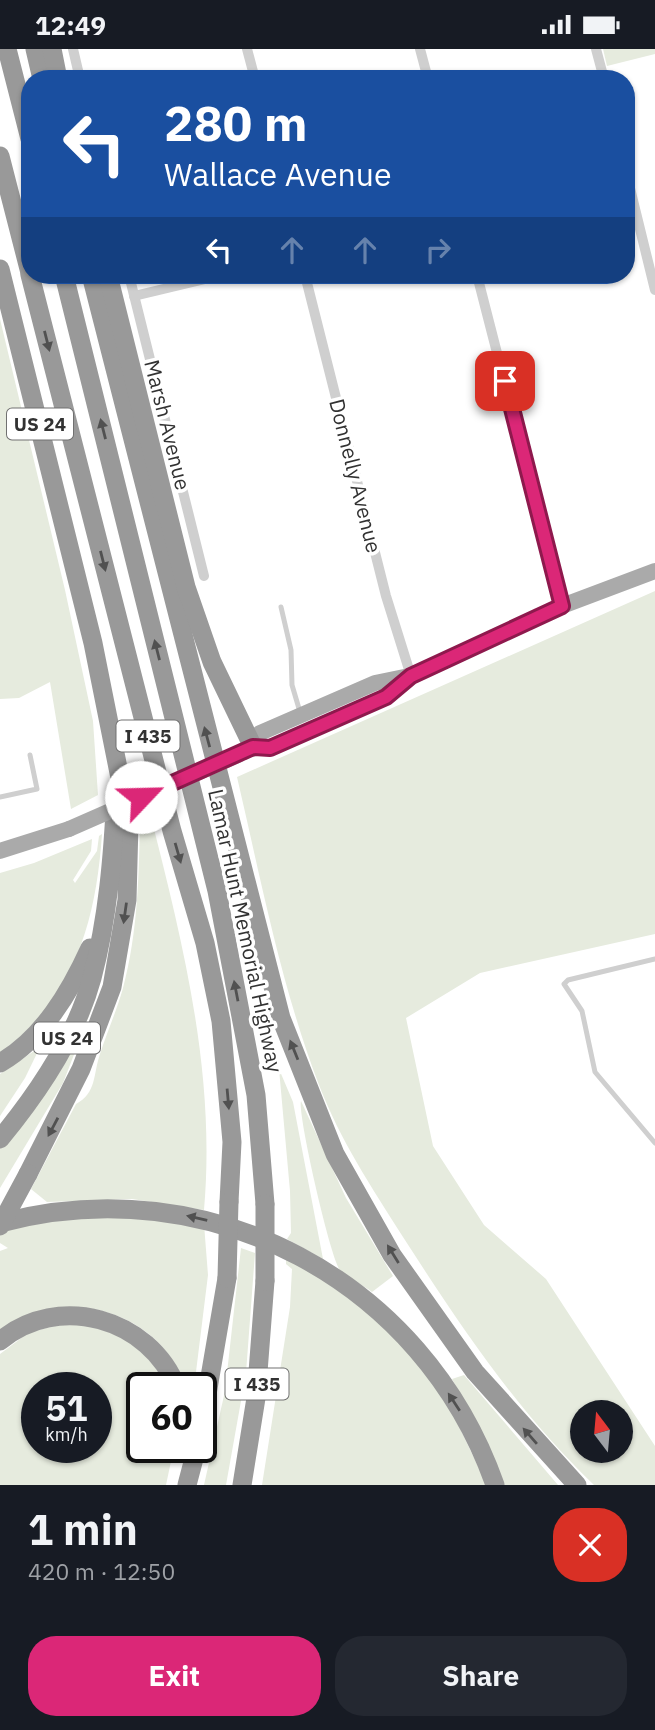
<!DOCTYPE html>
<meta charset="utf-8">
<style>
body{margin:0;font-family:"IBM Plex Sans",sans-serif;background:#242831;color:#f1f3f6;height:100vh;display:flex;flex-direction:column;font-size:26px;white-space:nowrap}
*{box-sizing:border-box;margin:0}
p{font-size:23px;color:#9ea1a6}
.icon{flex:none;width:38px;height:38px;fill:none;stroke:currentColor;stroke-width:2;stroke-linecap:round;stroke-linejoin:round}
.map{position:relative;height:1436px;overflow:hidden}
.side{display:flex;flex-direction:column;background:#171b24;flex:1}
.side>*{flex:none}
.top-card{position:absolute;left:21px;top:21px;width:614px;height:214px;border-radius:28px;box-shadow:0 2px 5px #0004;background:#1a4fa0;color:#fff;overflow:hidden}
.needle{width:46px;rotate:344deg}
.controls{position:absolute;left:570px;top:1351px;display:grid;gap:14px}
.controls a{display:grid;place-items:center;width:63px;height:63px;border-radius:50%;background:#171b24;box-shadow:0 2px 5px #0004;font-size:35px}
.speed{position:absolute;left:21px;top:1323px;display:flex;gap:14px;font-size:35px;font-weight:700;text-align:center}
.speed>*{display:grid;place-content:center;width:91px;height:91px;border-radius:50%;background:#171b24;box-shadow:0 2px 5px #0004;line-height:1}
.speed small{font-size:18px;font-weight:400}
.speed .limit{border:4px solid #111;border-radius:10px;background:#fff;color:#111}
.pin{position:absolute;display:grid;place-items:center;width:60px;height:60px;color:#fff;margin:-30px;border-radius:14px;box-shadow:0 4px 10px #0006}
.me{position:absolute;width:77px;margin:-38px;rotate:66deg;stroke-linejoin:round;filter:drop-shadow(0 0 5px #0008)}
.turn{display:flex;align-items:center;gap:24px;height:147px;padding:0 28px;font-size:32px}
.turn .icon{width:91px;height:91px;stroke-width:2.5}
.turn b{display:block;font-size:49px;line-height:60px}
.lanes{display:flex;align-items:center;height:66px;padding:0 28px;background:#0003;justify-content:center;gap:35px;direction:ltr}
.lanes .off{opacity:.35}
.round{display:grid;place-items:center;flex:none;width:74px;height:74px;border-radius:28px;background:#242831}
.head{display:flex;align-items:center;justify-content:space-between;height:119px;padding:0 28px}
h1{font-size:42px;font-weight:700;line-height:52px}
.primary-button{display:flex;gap:14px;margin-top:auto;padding:14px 28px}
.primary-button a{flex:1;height:80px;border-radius:28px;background:#db2777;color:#fff;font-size:28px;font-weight:700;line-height:80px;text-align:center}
.primary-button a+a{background:#242831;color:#f1f3f6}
.status{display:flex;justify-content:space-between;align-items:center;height:49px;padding:0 35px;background:#171b24;direction:ltr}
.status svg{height:19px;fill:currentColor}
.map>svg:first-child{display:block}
.green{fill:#e6ebde;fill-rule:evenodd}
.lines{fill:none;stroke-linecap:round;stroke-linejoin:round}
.service{stroke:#cfcfcf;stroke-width:5}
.minor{stroke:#cfcfcf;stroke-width:10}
.primary{stroke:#aaa;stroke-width:16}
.motorway{stroke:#999;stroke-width:19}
.primary-bridge{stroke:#aaa;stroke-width:16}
.motorway-bridge{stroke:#999;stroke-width:19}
.oneway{fill:#515151}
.route-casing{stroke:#8e194d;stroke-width:18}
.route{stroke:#db2777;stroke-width:12}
.labels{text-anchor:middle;stroke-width:7;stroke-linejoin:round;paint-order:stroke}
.shield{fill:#fff;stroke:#707070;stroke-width:2}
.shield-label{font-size:19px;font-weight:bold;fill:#323232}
.street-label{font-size:21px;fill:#323232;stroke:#fff}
</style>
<div class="status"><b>12:49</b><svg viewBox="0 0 49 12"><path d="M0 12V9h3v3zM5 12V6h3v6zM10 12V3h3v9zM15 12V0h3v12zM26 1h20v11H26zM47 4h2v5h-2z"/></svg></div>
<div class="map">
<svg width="655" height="1436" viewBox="0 0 655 1436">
<rect width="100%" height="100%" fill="#fff"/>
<!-- green -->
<g class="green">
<path d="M603 0H655V5L607 17Z"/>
<path d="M0 270 65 541 93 672 98 746 71 760 50 633 19 649 0 650Z"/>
<path d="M655 542V885L480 924 406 969 433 1097 484 1176 546 1230 655 1397V1436H594C517 1362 461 1278 403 1188 371 1137 341 1093 319 1036 281 937 261 831 237 728ZM583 1363H621V1402H583Z"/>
<path d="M150 764C183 895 216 1024 204 1161L132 1150 47 1153 31 1140 76 1055C97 1044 93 1025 100 1005 107 983 117 961 123 939 138 883 139 826 140 768Z"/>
<path d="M102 785C96 873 74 950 0 1004V824L34 814 92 790 91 802 73 831 75 834 97 802 99 787Z"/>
<path d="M94 954 63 1034 0 1139V1095Z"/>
<path d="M40 998 25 1029 0 1067V1025Z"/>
<path d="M279 1020 293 1053 323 1210 287 1190 291 1184 290 1142Z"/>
<path d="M301 1052 346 1149 393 1227 372 1243C363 1236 347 1229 340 1221 330 1208 297 1063 301 1052Z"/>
<path d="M71 1165 204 1175 208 1226 194 1339H186C162 1262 63 1234 0 1281V1202L8 1199 0 1194V1183Z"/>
<path d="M241 1199 255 1204 246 1324 226 1436H204L225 1342Z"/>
<path d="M286 1203 381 1271 442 1342 487 1436H262L290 1258 292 1220 286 1215Z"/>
<path d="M69 1273C119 1282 142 1294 169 1339H142V1398H174L166 1436H0V1305L28 1284ZM37 1339H96V1398H37Z"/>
<path d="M464 1326 558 1436H501L479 1380 452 1330Z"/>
</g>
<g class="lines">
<!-- service -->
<g class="service">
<path d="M281 558 291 601 292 636 300 663"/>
<path d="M0 748 37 740 30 706"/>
<path d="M655 910 568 931 564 935 582 962 595 1023 655 1094"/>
</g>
<!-- minor -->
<g class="minor">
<path d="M73 0 80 30"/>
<path d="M247 0 255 30"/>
<path d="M420 0 428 30"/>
<path d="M596 0 604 30"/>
<path d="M626 123 655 241"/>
<path d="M129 226 204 527"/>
<path d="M305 226 386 547 411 627"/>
<path d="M477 226 562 557"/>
<path d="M134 247 222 226"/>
</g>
<!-- primary -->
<g class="primary">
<path d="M253 698 260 684 375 634 409 627"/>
<path d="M244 703 253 698 270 699 308 682 386 648 411 627 562 557 655 522"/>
<path d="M0 802 69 780"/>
</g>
<!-- motorway -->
<g class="motorway">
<path d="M7 0 30 90"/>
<path d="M35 0 42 30"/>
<path d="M52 0 58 30"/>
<path d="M0 107 30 224"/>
<path d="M0 220 93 594 129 774 127 851 112 938 81 1020 28 1125"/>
<path d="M30 226 172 782 205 894 221 972 232 1093 229 1153"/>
<path d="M64 226 217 842 256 1046 265 1155"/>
<path d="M91 226 281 969 335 1105 392 1206 475 1323 577 1436"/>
<path d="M108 226 186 538 212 613 253 698"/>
<path d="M0 1014C43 989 70 943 90 899"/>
<path d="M0 1090C38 1044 76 988 92 929 108 869 113 806 116 744"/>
<path d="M0 1174C209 1118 423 1231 495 1436"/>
<path d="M0 1292C58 1243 150 1269 177 1339"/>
<path d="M201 1380 227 1229"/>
<path d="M187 1436 197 1398"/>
<path d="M242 1436 256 1349 265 1232"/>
</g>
<!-- primary-bridge -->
<path class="primary-bridge" d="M69 780 238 706"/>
<!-- motorway-bridge -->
<g class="motorway-bridge">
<path d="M0 1177 28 1125"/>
<path d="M227 1229 229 1153"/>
<path d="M265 1232V1155"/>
</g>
</g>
<!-- one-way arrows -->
<defs><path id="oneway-solid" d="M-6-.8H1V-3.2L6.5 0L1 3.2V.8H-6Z" transform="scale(1.75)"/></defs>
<g class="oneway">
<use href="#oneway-solid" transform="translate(47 292) rotate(76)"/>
<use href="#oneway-solid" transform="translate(103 380) rotate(-104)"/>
<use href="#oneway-solid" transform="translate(103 512) rotate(76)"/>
<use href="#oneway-solid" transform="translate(157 601) rotate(-104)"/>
<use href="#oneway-solid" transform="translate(207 688) rotate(-105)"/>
<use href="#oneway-solid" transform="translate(178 804) rotate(74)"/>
<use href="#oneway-solid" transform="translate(125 864) rotate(98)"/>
<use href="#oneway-solid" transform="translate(236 942) rotate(-101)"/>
<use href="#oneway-solid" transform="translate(294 1001) rotate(-112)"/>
<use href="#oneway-solid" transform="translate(228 1050) rotate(85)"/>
<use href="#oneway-solid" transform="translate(53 1078) rotate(118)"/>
<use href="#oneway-solid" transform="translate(197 1169) rotate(-167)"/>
<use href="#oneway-solid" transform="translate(393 1205) rotate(-122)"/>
<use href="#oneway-solid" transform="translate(454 1353) rotate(-123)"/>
<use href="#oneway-solid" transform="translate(530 1387) rotate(-131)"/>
</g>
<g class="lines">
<defs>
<path id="route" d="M141 748 253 698 270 699 386 648 411 627 562 557 505 332"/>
</defs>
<!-- route casing -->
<use href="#route" class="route-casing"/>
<!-- route -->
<use href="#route" class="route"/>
</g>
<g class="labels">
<!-- shield labels -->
<g class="shield">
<rect x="7" y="359.5" width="66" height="31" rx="5"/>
<rect x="116.5" y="671.5" width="63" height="31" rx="5"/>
<rect x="34" y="973.5" width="66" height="31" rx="5"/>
<rect x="225.5" y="1319.5" width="63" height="31" rx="5"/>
</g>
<g class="shield-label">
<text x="40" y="382">US 24</text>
<text x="148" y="694">I 435</text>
<text x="67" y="996">US 24</text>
<text x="257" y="1342">I 435</text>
</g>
<!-- street labels -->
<g class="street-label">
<text transform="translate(167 376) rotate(76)" y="7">Marsh Avenue</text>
<text transform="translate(355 427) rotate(76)" y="7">Donnelly Avenue</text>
<text transform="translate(245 882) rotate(78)" y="7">Lamar Hunt Memorial Highway</text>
</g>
</g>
</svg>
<div class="controls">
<a><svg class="needle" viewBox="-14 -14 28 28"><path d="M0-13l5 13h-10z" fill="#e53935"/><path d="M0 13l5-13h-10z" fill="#9ea1a6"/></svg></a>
</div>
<div class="speed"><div>51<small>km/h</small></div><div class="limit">60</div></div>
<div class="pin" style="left:505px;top:332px;background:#d93025"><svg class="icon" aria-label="arrive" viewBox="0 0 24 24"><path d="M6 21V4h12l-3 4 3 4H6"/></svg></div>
<svg class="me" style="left:141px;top:748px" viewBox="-20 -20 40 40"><circle r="19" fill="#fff"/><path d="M0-13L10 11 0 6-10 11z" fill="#db2777"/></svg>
<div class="top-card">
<div class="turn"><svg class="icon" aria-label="left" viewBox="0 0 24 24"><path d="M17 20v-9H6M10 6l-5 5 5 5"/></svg><div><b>280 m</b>Wallace Avenue</div></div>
<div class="lanes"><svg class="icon" aria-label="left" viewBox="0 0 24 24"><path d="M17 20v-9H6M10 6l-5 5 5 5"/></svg><svg class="icon off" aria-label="ahead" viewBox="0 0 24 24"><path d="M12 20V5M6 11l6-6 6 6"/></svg><svg class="icon off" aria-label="ahead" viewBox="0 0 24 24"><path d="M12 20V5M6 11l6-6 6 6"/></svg><svg class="icon off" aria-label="right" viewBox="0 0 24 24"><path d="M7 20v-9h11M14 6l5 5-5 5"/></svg></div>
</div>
</div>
<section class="side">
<div class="head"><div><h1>1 min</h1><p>420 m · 12:50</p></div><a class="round" style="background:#d93025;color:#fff"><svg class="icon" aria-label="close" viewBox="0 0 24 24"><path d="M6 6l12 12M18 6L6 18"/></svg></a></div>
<div class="primary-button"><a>Exit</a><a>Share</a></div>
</section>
